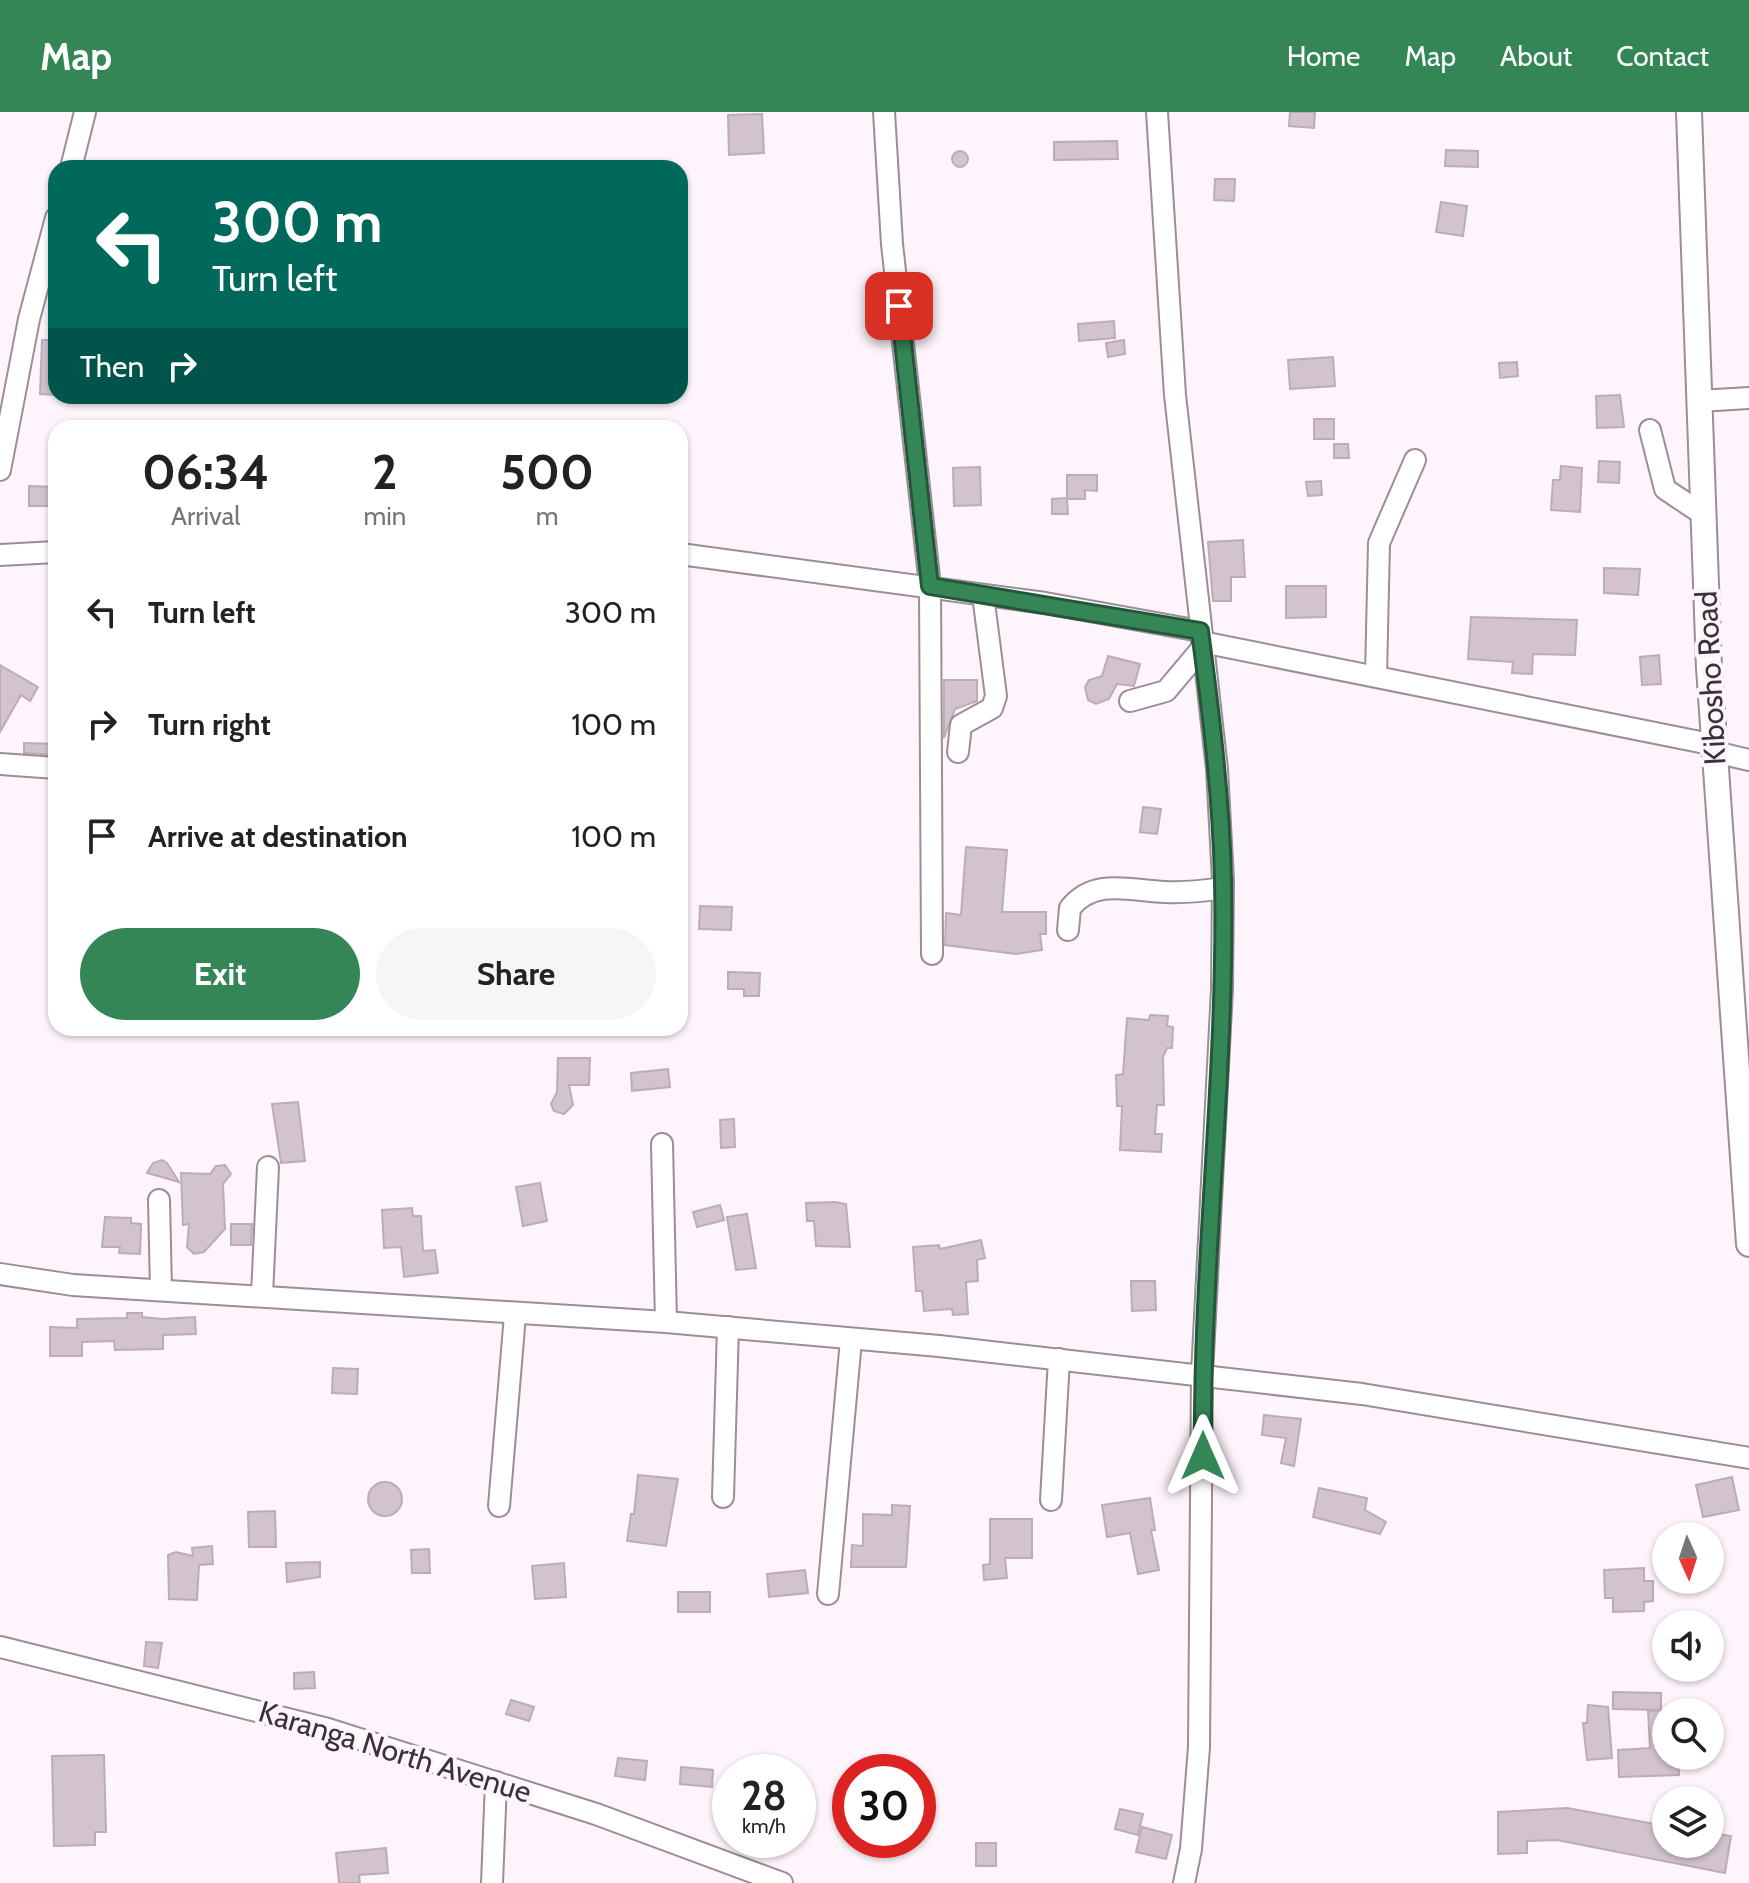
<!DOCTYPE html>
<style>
body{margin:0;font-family:Cabin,sans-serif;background:#f6f6f6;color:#222;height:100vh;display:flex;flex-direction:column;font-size:30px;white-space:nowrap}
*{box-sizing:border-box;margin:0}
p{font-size:26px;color:#767676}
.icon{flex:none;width:44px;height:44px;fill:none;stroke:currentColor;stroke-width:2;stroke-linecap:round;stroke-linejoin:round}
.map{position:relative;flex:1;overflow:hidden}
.side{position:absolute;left:48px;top:308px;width:640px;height:616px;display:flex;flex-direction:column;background:#fff;border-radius:24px;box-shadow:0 2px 6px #0004}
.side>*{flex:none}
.top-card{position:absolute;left:48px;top:48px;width:640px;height:244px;border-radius:24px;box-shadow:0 2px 6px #0004;background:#00695c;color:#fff;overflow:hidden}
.needle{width:52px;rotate:177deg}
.controls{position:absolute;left:1652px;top:1410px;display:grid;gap:16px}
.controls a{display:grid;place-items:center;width:72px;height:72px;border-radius:50%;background:#fff;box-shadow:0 2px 6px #0004;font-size:40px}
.speed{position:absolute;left:712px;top:1642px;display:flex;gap:16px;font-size:40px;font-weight:700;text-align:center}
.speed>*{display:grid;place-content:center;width:104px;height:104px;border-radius:50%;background:#fff;box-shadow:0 2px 6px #0004;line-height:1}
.speed small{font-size:20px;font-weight:400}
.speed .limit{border:12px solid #d22;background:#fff;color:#111}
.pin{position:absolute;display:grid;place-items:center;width:68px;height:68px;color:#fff;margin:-34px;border-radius:16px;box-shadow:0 4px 12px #0006}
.me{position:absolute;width:88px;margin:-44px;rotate:0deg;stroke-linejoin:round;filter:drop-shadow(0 0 6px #0008)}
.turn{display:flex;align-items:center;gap:28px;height:168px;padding:0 32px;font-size:36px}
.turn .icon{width:104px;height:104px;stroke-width:2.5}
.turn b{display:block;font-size:56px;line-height:68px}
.then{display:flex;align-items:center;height:76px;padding:0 32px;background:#0003;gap:16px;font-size:30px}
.eta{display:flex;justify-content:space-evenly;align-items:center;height:136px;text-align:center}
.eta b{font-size:48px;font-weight:800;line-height:56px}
.action{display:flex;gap:16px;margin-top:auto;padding:16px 32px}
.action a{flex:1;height:92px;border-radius:48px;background:#358657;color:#fff;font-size:32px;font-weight:800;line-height:92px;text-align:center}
.action a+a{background:#f6f6f6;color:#222}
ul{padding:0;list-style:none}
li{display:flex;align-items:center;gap:24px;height:112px;padding:0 32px}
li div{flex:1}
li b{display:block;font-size:30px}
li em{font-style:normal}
header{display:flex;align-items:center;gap:48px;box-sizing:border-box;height:112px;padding:0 40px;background:#358657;color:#fff}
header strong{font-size:38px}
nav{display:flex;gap:44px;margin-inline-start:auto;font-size:28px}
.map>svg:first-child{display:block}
.building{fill:#d3c3cf;stroke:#bcacb8;stroke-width:2}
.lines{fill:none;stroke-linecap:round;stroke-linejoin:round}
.minor-casing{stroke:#9c8d98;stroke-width:24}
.tertiary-casing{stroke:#9c8d98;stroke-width:28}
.minor{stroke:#fff;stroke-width:20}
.tertiary{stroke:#fff;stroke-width:24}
.route-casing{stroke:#225739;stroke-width:20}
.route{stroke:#358657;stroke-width:14}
.labels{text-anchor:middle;stroke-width:8;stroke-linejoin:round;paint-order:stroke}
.street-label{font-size:30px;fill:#393338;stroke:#fef4fb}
</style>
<header>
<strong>Map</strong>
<nav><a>Home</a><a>Map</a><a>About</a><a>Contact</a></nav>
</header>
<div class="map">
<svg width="1749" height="1771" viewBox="0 0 1749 1771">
<rect width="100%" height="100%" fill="#fef4fb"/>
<!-- building -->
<g class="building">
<path d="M1290 0H1315L1314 16 1289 14Z"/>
<path d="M762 2 764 41 729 43 728 3Z"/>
<path d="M1117 29 1118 47 1054 48V30Z"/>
<path d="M1446 38 1478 39V55L1445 54Z"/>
<circle cx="960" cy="47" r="8"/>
<path d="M1215 67H1235L1234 89 1214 88Z"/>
<path d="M1441 90 1467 94 1463 124 1436 120Z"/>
<path d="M1114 209 1115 226 1079 229 1078 212Z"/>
<path d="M42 228H56V283L40 282Z"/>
<path d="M1124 228 1125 242 1108 245 1106 231Z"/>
<path d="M1333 245 1335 274 1290 277 1288 248Z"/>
<path d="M1517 250 1518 264 1500 266 1499 251Z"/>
<path d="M1620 283 1624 315 1597 316 1596 284Z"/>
<rect x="1314" y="307" width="20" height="20"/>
<path d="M1334 332H1348L1349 346H1334Z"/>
<path d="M1599 349 1620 350 1619 371 1598 370Z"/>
<path d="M1561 354 1582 356 1580 400 1551 398 1553 368H1560Z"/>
<path d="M980 355 981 393 954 394 953 356Z"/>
<path d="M1067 363H1097V379L1085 378V387H1067L1068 402H1052V387L1067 386Z"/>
<path d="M1321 369 1322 383 1308 384 1306 370Z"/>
<path d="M29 374 56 375V394H29Z"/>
<path d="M1243 428 1245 465H1231V489H1213L1208 430Z"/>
<path d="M1604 456 1640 457 1638 483 1604 481Z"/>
<path d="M1286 474H1326V505L1286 506Z"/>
<path d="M1471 505 1577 508 1575 543 1533 542 1532 562 1512 561 1513 550 1468 547Z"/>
<path d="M1659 543 1661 572 1642 573 1640 545Z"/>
<path d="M1108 544 1140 552 1134 574 1117 572 1109 587 1096 592 1088 588 1085 575 1089 568 1102 564Z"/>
<path d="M0 553 38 575 30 589 21 583 0 620Z"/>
<path d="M944 568H977V589L955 597 944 626Z"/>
<path d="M24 631 56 632V643L24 641Z"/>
<path d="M1143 695 1161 697 1157 722 1140 720Z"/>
<path d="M966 735 1007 738 1002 800H1046V822H1040L1042 838 1016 842 945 833 946 801 961 803Z"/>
<path d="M700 794 732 795 731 818 699 817Z"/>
<path d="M728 860 760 861 759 884H744V877H728Z"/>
<path d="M1150 903 1168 904 1167 914 1173 915 1172 936H1167L1163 945 1164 993H1157L1155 1022H1162L1161 1040 1120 1038 1122 994H1117L1116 963 1123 962 1127 906 1149 908Z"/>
<path d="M558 946H590L589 973H569L573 993 564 1002 554 999 551 992 557 980Z"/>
<path d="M668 957 670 975 632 979 631 961Z"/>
<path d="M298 990 305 1049 281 1051 272 992Z"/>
<path d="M734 1007 735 1035 721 1036 720 1008Z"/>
<path d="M162 1048 167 1051 179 1070 147 1061 153 1051Z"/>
<path d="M225 1053 231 1062 223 1072 225 1117 204 1140 194 1142 187 1135 189 1112 183 1113 181 1061 210 1062 216 1054Z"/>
<path d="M540 1071 547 1109 523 1114 516 1075Z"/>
<path d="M835 1090 846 1092 850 1135 816 1134 814 1109H807L806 1091Z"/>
<path d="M720 1093 724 1108 697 1115 693 1100Z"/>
<path d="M412 1096 413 1104H421L423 1139 435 1138 438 1161 404 1165 401 1135 384 1136 382 1098Z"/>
<path d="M747 1102 756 1156 736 1158 727 1105Z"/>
<path d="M105 1105 131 1106V1111L141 1112 140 1142 119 1141 120 1135H102Z"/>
<path d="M231 1112H252L251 1133H231Z"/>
<path d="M981 1128 985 1146 977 1148 978 1169 966 1170 968 1202 953 1203 952 1197 924 1199 922 1179H916L913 1135 939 1133 940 1137Z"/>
<path d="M1131 1169H1155L1156 1198 1132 1199Z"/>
<path d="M127 1201H142V1205L162 1207 195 1205 196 1222 163 1223V1237L115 1238 114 1229 82 1230V1244H50V1215L77 1216V1207L127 1206Z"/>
<path d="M333 1256 358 1257 357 1282 332 1281Z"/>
<path d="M1264 1303 1301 1307 1294 1354 1281 1351 1286 1326 1262 1323Z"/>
<path d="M638 1363 678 1367 666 1434 627 1429 631 1402H634Z"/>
<path d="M1732 1365 1739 1398 1703 1405 1696 1373Z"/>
<circle cx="385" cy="1387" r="17"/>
<path d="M1319 1376 1367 1386 1365 1398 1386 1410 1380 1422 1313 1405Z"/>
<path d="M1150 1386 1155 1418H1151L1159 1458 1138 1462 1130 1421 1107 1425 1102 1393Z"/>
<path d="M892 1393 910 1394 906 1455H851L852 1433 863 1434V1402L892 1403Z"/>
<path d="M275 1399 276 1435H249L248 1400Z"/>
<path d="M990 1407H1032V1446H1005L1007 1466 984 1468 983 1453 990 1452Z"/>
<path d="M212 1434 213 1452 199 1453 197 1488 169 1487 168 1443 176 1440 193 1444 192 1436Z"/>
<path d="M429 1437 430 1461H412L411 1438Z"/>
<path d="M320 1450V1465L287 1470 286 1451Z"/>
<path d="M564 1451 566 1485 535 1487 532 1454Z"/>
<path d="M1644 1456V1469H1653V1489L1644 1490V1499L1613 1500V1486H1605L1604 1458Z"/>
<path d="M805 1458 808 1481 769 1485 767 1462Z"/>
<rect x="678" y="1480" width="32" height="20"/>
<path d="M146 1530 162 1531 158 1556 144 1554Z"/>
<path d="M314 1560 315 1576 294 1577V1561Z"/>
<path d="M1613 1580 1661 1581V1598L1613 1597Z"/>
<path d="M511 1588 534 1595 529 1609 506 1602Z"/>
<path d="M1588 1593 1608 1595 1612 1646 1587 1648 1583 1611H1587Z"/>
<path d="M1666 1598V1644H1678L1679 1663 1619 1665 1618 1638 1650 1636 1648 1599Z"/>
<path d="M104 1643 106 1720H95V1733L54 1734 52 1644Z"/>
<path d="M618 1646 647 1649 645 1668 615 1664Z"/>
<path d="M681 1655 713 1658 712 1675 680 1672Z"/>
<path d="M1567 1696 1666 1714V1732H1710V1721L1731 1724 1725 1761 1557 1728 1527 1729V1741L1498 1742V1700Z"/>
<path d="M1120 1697 1143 1702 1138 1723 1115 1717Z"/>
<path d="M1142 1715 1172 1723 1166 1747 1136 1740Z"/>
<rect x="976" y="1731" width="20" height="23"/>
<path d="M386 1736 388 1761 359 1763 360 1771H339L336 1741Z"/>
</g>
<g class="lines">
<defs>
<g id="minor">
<path d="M884 0 892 132 930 474 932 842"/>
<path d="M1157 0 1175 283 1217 657 1223 768 1222 877 1202 1262 1199 1635 1191 1737 1184 1771"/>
<path d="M71 56 85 0"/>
<path d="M1699 289 1749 286"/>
<path d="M1650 318 1665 377 1704 403"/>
<path d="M0 358 29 207 56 106"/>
<path d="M680 442 1045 491 1200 519"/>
<path d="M0 443 56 440"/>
<path d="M1202 530 1715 633"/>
<path d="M1376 564 1379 431 1415 348"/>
<path d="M1130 589 1166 579 1203 535"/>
<path d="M958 640 961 613 992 596 996 584 983 483"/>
<path d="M1715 640 1749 648"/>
<path d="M0 652 56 656"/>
<path d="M1068 818 1070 796C1095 765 1131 779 1165 780 1185 781 1204 779 1223 776"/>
<path d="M662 1032 666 1210"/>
<path d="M159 1088 161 1178"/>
<path d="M0 1162 73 1173 666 1210 939 1234 1362 1282 1749 1346"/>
<path d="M262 1183 268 1055"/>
<path d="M723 1385 728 1215"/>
<path d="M1051 1388 1059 1247"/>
<path d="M499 1394 515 1203"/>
<path d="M828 1482 851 1228"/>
<path d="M0 1535 328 1617 596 1702 782 1771"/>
<path d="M492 1771 496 1670"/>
</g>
<path id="tertiary" d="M1689 0 1709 556 1749 1132"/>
</defs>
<!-- minor casing -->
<use href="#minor" class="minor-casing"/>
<!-- tertiary casing -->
<use href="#tertiary" class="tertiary-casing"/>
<!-- minor -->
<use href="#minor" class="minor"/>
<!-- tertiary -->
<use href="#tertiary" class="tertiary"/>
</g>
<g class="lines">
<defs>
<path id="route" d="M899 194 930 474 1200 519C1211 601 1221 684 1223 767 1227 959 1201 1151 1203 1344"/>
</defs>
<!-- route casing -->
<use href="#route" class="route-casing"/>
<!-- route -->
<use href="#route" class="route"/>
</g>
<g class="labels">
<!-- street labels -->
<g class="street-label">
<text transform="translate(1711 566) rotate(-93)" y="10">Kibosho Road</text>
<text transform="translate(395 1640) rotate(17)" y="10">Karanga North Avenue</text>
</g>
</g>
</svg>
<div class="controls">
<a><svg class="needle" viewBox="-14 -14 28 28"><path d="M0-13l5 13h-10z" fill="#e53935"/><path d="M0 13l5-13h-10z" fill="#767676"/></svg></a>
<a><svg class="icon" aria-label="sound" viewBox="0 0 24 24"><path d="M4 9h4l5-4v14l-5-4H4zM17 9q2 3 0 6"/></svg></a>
<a><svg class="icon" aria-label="search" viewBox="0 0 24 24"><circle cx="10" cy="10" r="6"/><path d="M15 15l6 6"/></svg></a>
<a><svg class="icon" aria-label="layers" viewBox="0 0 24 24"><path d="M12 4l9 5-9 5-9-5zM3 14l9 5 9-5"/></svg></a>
</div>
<div class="speed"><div>28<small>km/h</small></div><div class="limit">30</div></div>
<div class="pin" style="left:899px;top:194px;background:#d93025"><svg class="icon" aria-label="arrive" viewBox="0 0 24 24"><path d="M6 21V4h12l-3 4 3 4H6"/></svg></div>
<svg class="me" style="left:1203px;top:1344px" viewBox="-20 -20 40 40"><path d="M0-17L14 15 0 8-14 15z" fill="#358657" stroke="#fff" stroke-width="4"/></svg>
<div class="top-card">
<div class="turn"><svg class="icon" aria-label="left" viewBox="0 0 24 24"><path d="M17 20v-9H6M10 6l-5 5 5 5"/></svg><div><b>300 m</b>Turn left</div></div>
<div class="then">Then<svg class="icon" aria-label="right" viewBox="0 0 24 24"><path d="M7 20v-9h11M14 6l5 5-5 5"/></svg></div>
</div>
<section class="side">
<div class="eta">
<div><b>06:34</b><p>Arrival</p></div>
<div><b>2</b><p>min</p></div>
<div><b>500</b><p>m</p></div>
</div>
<ul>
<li><svg class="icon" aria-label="left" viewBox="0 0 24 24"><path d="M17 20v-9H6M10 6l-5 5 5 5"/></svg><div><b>Turn left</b></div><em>300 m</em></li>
<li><svg class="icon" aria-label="right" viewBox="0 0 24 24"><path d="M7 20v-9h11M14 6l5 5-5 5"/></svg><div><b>Turn right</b></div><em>100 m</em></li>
<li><svg class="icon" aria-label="arrive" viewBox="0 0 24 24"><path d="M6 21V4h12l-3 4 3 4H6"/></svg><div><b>Arrive at destination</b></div><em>100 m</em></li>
</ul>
<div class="action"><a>Exit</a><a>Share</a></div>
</section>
</div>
